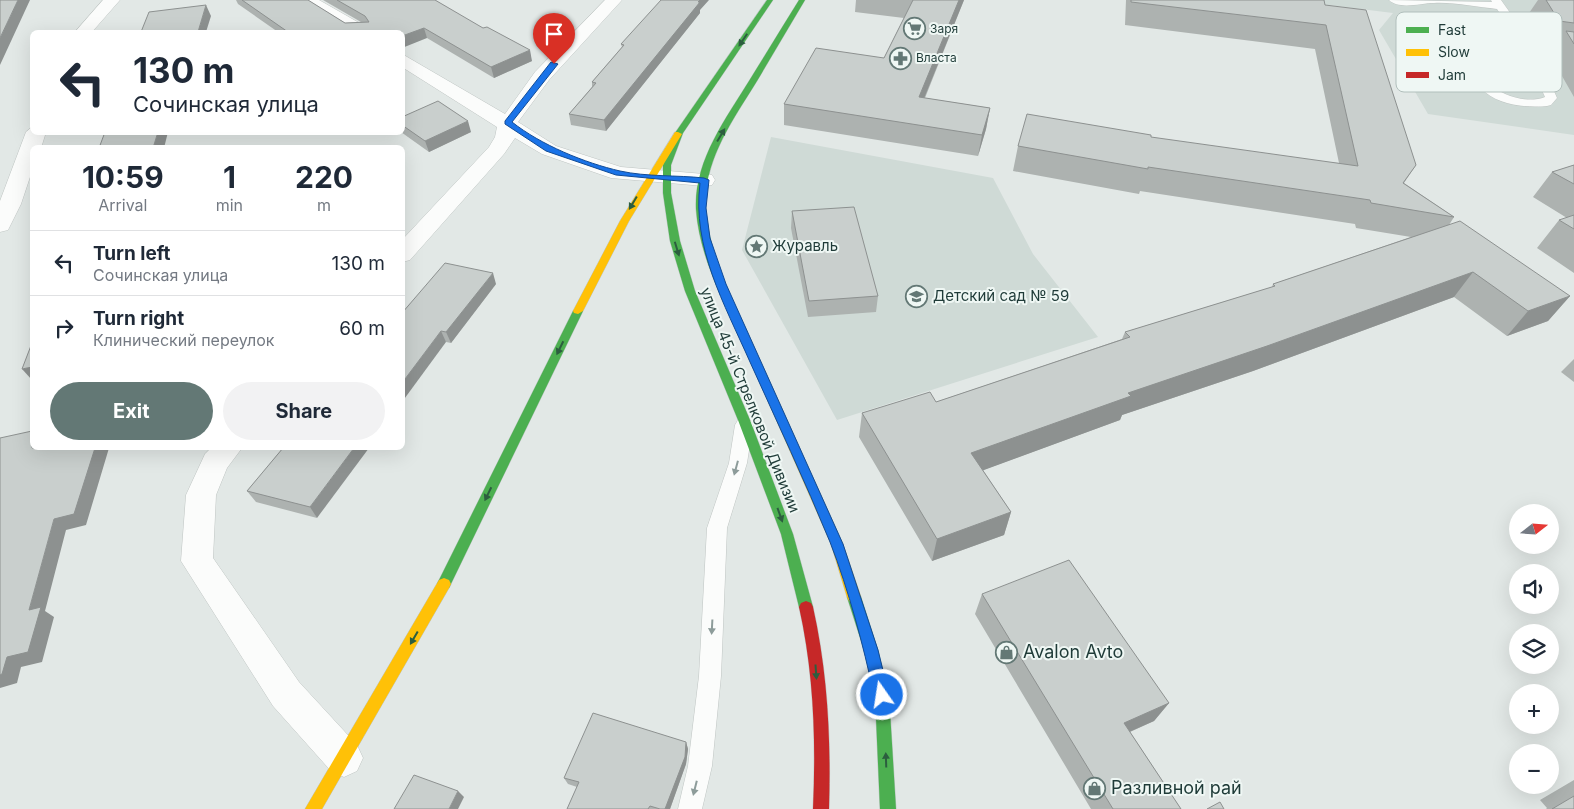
<!DOCTYPE html>
<meta charset="utf-8">
<style>
body{margin:0;font-family:Inter,sans-serif;background:#f2f2f3;color:#1f2937;height:100vh;display:flex;flex-direction:column;font-size:19px;white-space:nowrap}
*{box-sizing:border-box;margin:0}
p{font-size:16px;color:#747a83}
.icon{flex:none;width:28px;height:28px;fill:none;stroke:currentColor;stroke-width:2;stroke-linecap:round;stroke-linejoin:round}
.map{position:relative;flex:1;overflow:hidden}
.drawer{position:absolute;left:30px;top:145px;width:375px;height:305px;display:flex;flex-direction:column;background:#fff;border-radius:8px;box-shadow:0 5px 20px #0002}
.drawer>*{flex:none}
.guide{position:absolute;left:30px;top:30px;width:375px;height:105px;border-radius:8px;box-shadow:0 5px 20px #0002;background:#fff;color:#1f2937;overflow:hidden}
.needle{width:32px;rotate:73deg}
.fabs{position:absolute;left:1509px;top:504px;display:grid;gap:10px}
.fabs a{display:grid;place-items:center;width:50px;height:50px;border-radius:50%;background:#fff;box-shadow:0 5px 20px #0002;font-size:25px}
.pin{position:absolute;display:grid;place-items:center;width:42px;height:42px;color:#fff;margin:-51px -21px;border-radius:50% 50% 50% 0;rotate:-45deg;box-shadow:0 0 5px #0007}
.pin .icon{rotate:45deg}
.me{position:absolute;width:55px;margin:-28px;rotate:347deg;stroke-linejoin:round;filter:drop-shadow(0 0 4px #0008)}
.turn{display:flex;align-items:center;gap:18px;height:105px;padding:0 20px;font-size:22px}
.turn .icon{width:65px;height:65px;stroke-width:2.5}
.turn b{display:block;font-size:35px;line-height:42px}
.eta{display:flex;justify-content:space-evenly;align-items:center;height:85px;text-align:center}
.eta b{font-size:30px;font-weight:700;line-height:35px}
.primary-button{display:flex;gap:10px;margin-top:auto;padding:10px 20px}
.primary-button a{flex:1;height:58px;border-radius:30px;background:#637875;color:#fff;font-size:20px;font-weight:700;line-height:58px;text-align:center}
.primary-button a+a{background:#f2f2f3;color:#1f2937}
ul{padding:0;list-style:none}
li{display:flex;align-items:center;gap:15px;height:65px;padding:0 20px;border-top:1px solid #e0e1e3}
li div{flex:1}
li b{display:block;font-size:19px}
li em{font-style:normal}
.map>svg:first-child{display:block}
.built{fill:#cfdad6}
.lines{fill:none;stroke-linecap:round;stroke-linejoin:round}
.lane-casing{stroke:#bfc5c3;stroke-width:1}
.street-casing{stroke:#bfc5c3;stroke-width:1}
.fast-casing{stroke:#bdc6c4;stroke-width:1}
.slow-casing{stroke:#bdc6c4;stroke-width:1}
.jam-casing{stroke:#bdc6c4;stroke-width:1}
.lane{fill:#fbfcfb;fill-rule:evenodd}
.street{fill:#fbfcfb;fill-rule:evenodd}
.fast{fill:#4caf50;fill-rule:evenodd}
.slow{fill:#ffc107;fill-rule:evenodd}
.jam{fill:#c62828;fill-rule:evenodd}
.wall{fill:#adb2b0}
.shaded-wall{fill:#8d9190}
.building{fill:#c9cfcd;stroke:#8d9190}
.oneway{fill:#2c5e3f}
.oneway2{fill:#8d9c9a}
.route{fill:#1a73e8;stroke:#114b97}
.labels{text-anchor:middle;stroke-width:4;stroke-linejoin:round;paint-order:stroke}
.far-poi-label{font-size:12px;fill:#1f3b38;stroke:#eff7f4;text-anchor:start}
.poi-label{font-size:15px;fill:#1f3b38;stroke:#eff7f4;text-anchor:start}
.street-label{font-size:15px;fill:#1f3b38;stroke:#eff7f4}
.near-poi-label{font-size:18px;fill:#1f3b38;stroke:#eff7f4;text-anchor:start}
.key{fill:#eff7f4;stroke:#b1bfbc;stroke-width:1}
.key-label{font-size:14px;fill:#1f3b38}
</style>
<div class="map">
<svg width="1574" height="809" viewBox="0 0 1574 809">
<rect width="100%" height="100%" fill="#e2e8e6"/>
<!-- built -->
<g class="built">
<path d="M1287 0H1574V135L1428 114 1379 30 1393 13Z"/>
<path d="M771 137 993 178 1033 254 1098 337 837 420 742 250Z"/>
</g>
<g class="lines">
<defs>
<g id="lane">
<path d="M1389 0 1492 2 1491 0H1501L1533 45 1574 50V56L1537 52 1557 98 1551 105 1547 106C1525 108 1496 105 1481 88 1473 80 1468 68 1462 58L1464 56H1472C1478 64 1482 75 1489 83 1501 96 1528 104 1545 97L1523 48 1497 9C1477 7 1454 2 1434 3 1421 3 1399 10 1389 0Z"/>
<path d="M744 418 750 420 753 425 747 463 727 528 721 676 712 766 702 809H678L688 766 699 676 707 528 729 463 735 425 738 420Z"/>
</g>
<g id="street">
<path d="M103 0H120L92 32H75Z"/>
<path d="M299 0H319L368 28 371 32H350Z"/>
<path d="M605 0H622L549 80 518 122 556 146 621 167 704 174 712 175 715 180 712 185 704 186 611 178 542 154 515 138 504 154 410 260 402 262V240L489 147 495 137 497 127 402 67V54L505 114 535 72Z"/>
<path d="M32 127V132H46L41 148H32V171L21 204 8 230 0 232V201L26 132Z"/>
<path d="M211 448H242L227 468 216 495 213 558 299 682 357 745 363 758 357 771 344 777 331 771 273 706 181 561 186 495 205 454Z"/>
</g>
<g id="fast">
<path d="M767 0H773L683 133 671 165V193L680 241 695 291 750 420 793 534 813 607 811 611 806 613 801 611 799 607 781 534 738 420 685 291 670 241 663 193V165L675 133Z"/>
<path d="M799 0H805C789 27 773 54 757 81 733 120 702 162 706 210 709 252 729 293 747 331L742 335 737 331C719 293 699 252 696 209 694 161 725 120 749 81 766 54 782 27 799 0Z"/>
<path d="M578 308 583 311 449 588 444 590 439 588 437 584 439 580 573 311Z"/>
<path d="M854 591 859 593 861 597 878 650 889 695 896 809H880L875 695 864 650 847 597 849 593Z"/>
</g>
<g id="slow">
<path d="M675 132H678L682 134 629 221 583 311 578 314 574 313 573 311 620 221Z"/>
<path d="M742 327 747 331 843 544 861 597 859 601 854 603 849 601 847 597 831 544 737 331Z"/>
<path d="M444 578 449 580 451 584 449 588 322 809H305L439 580Z"/>
</g>
<path id="jam" d="M806 601 811 603 813 607C828 674 831 741 829 809H813C816 741 814 674 799 607L801 603Z"/>
</defs>
<!-- lane casing -->
<use href="#lane" class="lane-casing"/>
<!-- street casing -->
<use href="#street" class="street-casing"/>
<!-- fast casing -->
<use href="#fast" class="fast-casing"/>
<!-- slow casing -->
<use href="#slow" class="slow-casing"/>
<!-- jam casing -->
<use href="#jam" class="jam-casing"/>
<!-- lane -->
<use href="#lane" class="lane"/>
<!-- street -->
<use href="#street" class="street"/>
<!-- fast -->
<use href="#fast" class="fast"/>
<!-- slow -->
<use href="#slow" class="slow"/>
<!-- jam -->
<use href="#jam" class="jam"/>
</g>
<!-- wall -->
<g class="wall">
<path d="M236 0H308L345 23 361 22 323 0H435L532 61 494 78 427 38 402 32H278L238 4Z"/>
<path d="M856 0H964L925 98 990 108 986 129 978 156 784 125V104L884 58 904 18 855 12Z"/>
<path d="M1126 0H1324L1325 5 1416 165 1404 183 1454 217 1449 225 1570 296 1548 321 1507 336 1454 297 1253 371 1122 415 1120 420 983 470 1011 512 1004 535 932 561 859 437 862 413 936 402 1122 339 1125 332 1272 287 1273 284 1411 237 1356 228 1355 224 1140 191 1139 194 1013 171 1018 146 1339 163 1315 49 1125 25Z"/>
<path d="M1538 0H1574V97L1550 55 1556 46 1543 44 1527 16Z"/>
<path d="M700 10V13L606 131 571 125 569 114 592 87V82L622 47 621 44Z"/>
<path d="M402 117 471 132 429 152 401 132H402Z"/>
<path d="M1574 165V273L1537 248 1559 220 1567 218 1533 197 1552 172Z"/>
<path d="M792 211 878 296 876 312 808 317 791 228Z"/>
<path d="M496 284 451 343 446 342 402 313Z"/>
<path d="M1574 359V382L1561 372Z"/>
<path d="M283 448 317 518 256 502 247 491Z"/>
<path d="M982 594 1169 703 1154 721 1130 732 1181 809H1091L975 614Z"/>
<path d="M686 742 688 749 686 764 670 809H567L577 787 568 784 564 778Z"/>
<path d="M1574 780V809H1546L1547 808 1540 800Z"/>
</g>
<!-- shaded-wall -->
<g class="shaded-wall">
<path d="M18 0H30L0 65V38Z"/>
<path d="M700 0H709L700 10V13L606 131 604 120Z"/>
<path d="M959 0H964L916 118 919 97Z"/>
<path d="M206 5 211 16 206 32H198Z"/>
<path d="M424 28 427 38 402 48V36Z"/>
<path d="M530 50 532 61 494 78 491 67Z"/>
<path d="M990 108 986 129 978 156 982 135Z"/>
<path d="M468 121 471 132 429 152 425 141Z"/>
<path d="M158 132H168L164 148H153Z"/>
<path d="M1473 272 1454 297 1253 371 1122 415 1120 420 965 477 971 453 1128 393Z"/>
<path d="M493 273 496 284 451 343 446 332Z"/>
<path d="M1570 296 1548 321 1507 336 1528 311Z"/>
<path d="M441 331 446 342 402 402V383Z"/>
<path d="M32 367V380L22 369Z"/>
<path d="M95 448H109L86 525 66 530 45 611 54 617 42 662 21 667 17 683 0 688V675L7 657 29 610 54 519Z"/>
<path d="M354 448H369L317 518 310 507Z"/>
<path d="M1011 512 1004 535 932 561 937 539Z"/>
<path d="M1169 703 1154 721 1111 740 1124 723Z"/>
<path d="M686 742 688 749 686 764 670 809H665Z"/>
<path d="M458 791 464 797 458 809H449Z"/>
</g>
<!-- building -->
<g class="building">
<path d="M0 0H18L0 38Z"/>
<path d="M242 0H308L345 23 369 22 365 16 337 0H435L483 28 487 27 530 50 491 67 424 28 402 36V32H288Z"/>
<path d="M661 0H700L698 2H700L604 120 569 114 596 83 592 82 624 45 621 44Z"/>
<path d="M913 0H959L919 97 990 108 982 135 784 104 816 48 884 58Z"/>
<path d="M1131 0H1324L1325 5 1366 10 1416 165 1403 183 1454 217 1371 203 1370 200 1148 167V169L1018 146 1027 114 1151 135V137L1358 166 1326 25 1131 2Z"/>
<path d="M1546 0H1574V23L1559 21Z"/>
<path d="M206 5 198 32H141L149 12Z"/>
<path d="M1566 31 1574 32V44Z"/>
<path d="M438 101 468 121 425 141 402 125V117Z"/>
<path d="M105 132H158L153 148H99Z"/>
<path d="M1574 165V184L1552 172Z"/>
<path d="M854 207 878 296 809 301 792 211Z"/>
<path d="M1574 215V229L1559 220Z"/>
<path d="M1460 221 1570 296 1528 311 1473 272 1267 346 1128 393 1131 396 971 453 1011 512 937 539 862 413 930 392 936 402 1130 337 1125 332 1275 286 1273 284Z"/>
<path d="M445 263 493 273 446 332 441 331 402 383V313Z"/>
<path d="M32 343V367L22 369Z"/>
<path d="M32 431V448H95L74 514 54 519 29 610 41 607 28 652 7 657 2 674 0 675V438Z"/>
<path d="M283 448H354L310 507 247 491Z"/>
<path d="M1069 560 1169 703 1124 723 1181 809H1113L982 594Z"/>
<path d="M593 713 686 742 685 757 665 809H660L650 806 648 809H567L579 782 564 778Z"/>
<path d="M414 775 458 791 449 809H394Z"/>
<path d="M1574 796V809H1552Z"/>
<path d="M1220 802 1224 809H1207Z"/>
</g>
<!-- one-way arrows -->
<defs><path id="oneway-solid" d="M-6-.8H1V-3.2L6.5 0L1 3.2V.8H-6Z" transform="scale(1.25)"/></defs>
<g class="oneway">
<use href="#oneway-solid" transform="translate(743 40) rotate(124)"/>
<use href="#oneway-solid" transform="translate(721 135) rotate(-59)"/>
<use href="#oneway-solid" transform="translate(633 203) rotate(121)"/>
<use href="#oneway-solid" transform="translate(677 249) rotate(73)"/>
<use href="#oneway-solid" transform="translate(560 348) rotate(116)"/>
<use href="#oneway-solid" transform="translate(488 494) rotate(116)"/>
<use href="#oneway-solid" transform="translate(780 515) rotate(70)"/>
<use href="#oneway-solid" transform="translate(414 638) rotate(120)"/>
<use href="#oneway-solid" transform="translate(816 672) rotate(86)"/>
<use href="#oneway-solid" transform="translate(886 760) rotate(-92)"/>
</g>
<g class="oneway2">
<use href="#oneway-solid" transform="translate(736 468) rotate(105)"/>
<use href="#oneway-solid" transform="translate(712 627) rotate(93)"/>
<use href="#oneway-solid" transform="translate(695 788) rotate(104)"/>
</g>
<!-- route -->
<path class="route" d="M551 62 558 64 512 122C541 145 585 163 620 171 647 177 677 175 704 178L709 180 706 208 710 238 726 284 843 544 878 650 889 695 887 700 882 702 877 700 874 695C863 644 849 591 830 542 805 481 777 422 750 362 724 303 692 248 700 183L616 175 546 151 505 124V121Z"/>
<!-- icons -->
<defs>
<symbol id="supermarket-ring" viewBox="-11 -11 22 22"><circle r="9.5" fill="#eff7f4" stroke="#637875" stroke-width="1.5"/><path d="M-6-5.5h2.5l.6 2H6L4.5 2H-2.5L-4.4-4H-6ZM-1.5 3.2a1.3 1.3 0 1 0 .1 0ZM3 3.2a1.3 1.3 0 1 0 .1 0Z" fill="#637875"/></symbol>
<symbol id="pharmacy-ring" viewBox="-11 -11 22 22"><circle r="9.5" fill="#eff7f4" stroke="#637875" stroke-width="1.5"/><path d="M-2-6h4v4h4v4h-4v4h-4v-4h-4v-4h4Z" fill="#637875"/></symbol>
<symbol id="sight-ring" viewBox="-11 -11 22 22"><circle r="9.5" fill="#eff7f4" stroke="#637875" stroke-width="1.5"/><path d="M0-6L1.8-2.2L6-1.7L2.9 1.2L3.7 5.4L0 3.3L-3.7 5.4L-2.9 1.2L-6-1.7L-1.8-2.2Z" fill="#637875"/></symbol>
<symbol id="school-ring" viewBox="-11 -11 22 22"><circle r="9.5" fill="#eff7f4" stroke="#637875" stroke-width="1.5"/><path d="M0-5L7-2L0 1L-7-2ZM-4 1L0 2.5L4 1V4Q0 6-4 4Z" fill="#637875"/></symbol>
<symbol id="shop-ring" viewBox="-11 -11 22 22"><circle r="9.5" fill="#eff7f4" stroke="#637875" stroke-width="1.5"/><path d="M-5-2.5h2.3a2.7 3.5 0 0 1 5.4 0H5L5.5 6h-11ZM-1.5-2.5h3a1.5 2.3 0 0 0-3 0Z" fill="#637875"/></symbol>
</defs>
<g fill-rule="evenodd">
<use href="#supermarket-ring" x="902" y="16" width="25" height="25"/>
<use href="#pharmacy-ring" x="888" y="46" width="25" height="25"/>
<use href="#sight-ring" x="744" y="234" width="25" height="25"/>
<use href="#school-ring" x="904" y="284" width="25" height="25"/>
<use href="#shop-ring" x="994" y="640" width="25" height="25"/>
<use href="#shop-ring" x="1082" y="776" width="25" height="25"/>
</g>
<g class="labels">
<!-- far-poi labels -->
<g class="far-poi-label">
<text x="930" y="33">Заря</text>
<text x="916" y="62">Власта</text>
</g>
<!-- poi labels -->
<g class="poi-label">
<text x="772" y="251">Журавль</text>
<text x="933" y="301">Детский сад № 59</text>
</g>
<!-- street labels -->
<g class="street-label">
<text transform="translate(750 400) rotate(68)" y="5">улица 45-й Стрелковой Дивизии</text>
</g>
<!-- near-poi labels -->
<g class="near-poi-label">
<text x="1023" y="658">Avalon Avto</text>
<text x="1111" y="794">Разливной рай</text>
</g>
</g>
<!-- legend -->
<rect x="1396" y="12" width="166" height="80" rx="8" class="key"/>
<rect x="1406" y="27" width="23" height="6" fill="#4caf50"/>
<rect x="1406" y="49" width="23" height="7" fill="#ffc107"/>
<rect x="1406" y="72" width="23" height="6" fill="#c62828"/>
<g class="key-label">
<text x="1438" y="35">Fast</text>
<text x="1438" y="57">Slow</text>
<text x="1438" y="80">Jam</text>
</g>
</svg>
<div class="fabs">
<a><svg class="needle" viewBox="-14 -14 28 28"><path d="M0-13l5 13h-10z" fill="#e53935"/><path d="M0 13l5-13h-10z" fill="#747a83"/></svg></a>
<a><svg class="icon" aria-label="sound" viewBox="0 0 24 24"><path d="M4 9h4l5-4v14l-5-4H4zM17 9q2 3 0 6"/></svg></a>
<a><svg class="icon" aria-label="layers" viewBox="0 0 24 24"><path d="M12 4l9 5-9 5-9-5zM3 14l9 5 9-5"/></svg></a>
<a>+</a>
<a>−</a>
</div>
<div class="pin" style="left:554px;top:64px;background:#d93025"><svg class="icon" aria-label="arrive" viewBox="0 0 24 24"><path d="M6 21V4h12l-3 4 3 4H6"/></svg></div>
<svg class="me" style="left:882px;top:695px" viewBox="-20 -20 40 40"><circle r="17" fill="#1a73e8" stroke="#fff" stroke-width="3"/><path d="M0-11L8 9 0 5-8 9z" fill="#fff"/></svg>
<div class="guide">
<div class="turn"><svg class="icon" aria-label="left" viewBox="0 0 24 24"><path d="M17 20v-9H6M10 6l-5 5 5 5"/></svg><div><b>130 m</b>Сочинская улица</div></div>
</div>
<section class="drawer">
<div class="eta">
<div><b>10:59</b><p>Arrival</p></div>
<div><b>1</b><p>min</p></div>
<div><b>220</b><p>m</p></div>
</div>
<ul>
<li><svg class="icon" aria-label="left" viewBox="0 0 24 24"><path d="M17 20v-9H6M10 6l-5 5 5 5"/></svg><div><b>Turn left</b><p>Сочинская улица</p></div><em>130 m</em></li>
<li><svg class="icon" aria-label="right" viewBox="0 0 24 24"><path d="M7 20v-9h11M14 6l5 5-5 5"/></svg><div><b>Turn right</b><p>Клинический переулок</p></div><em>60 m</em></li>
</ul>
<div class="primary-button"><a>Exit</a><a>Share</a></div>
</section>
</div>
